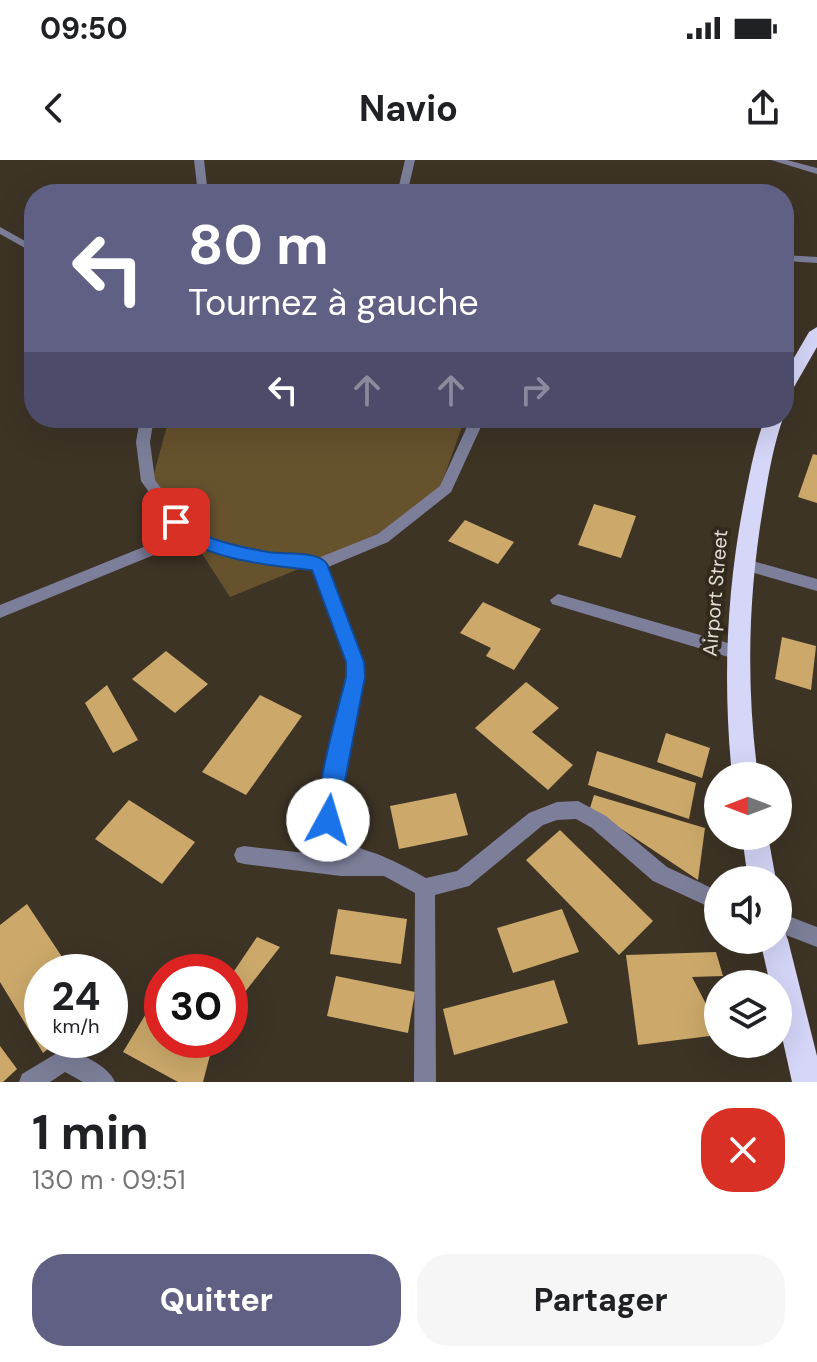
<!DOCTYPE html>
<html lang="fr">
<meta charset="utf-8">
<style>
body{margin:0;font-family:"DM Sans",sans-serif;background:#f6f6f6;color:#202124;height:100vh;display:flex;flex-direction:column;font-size:30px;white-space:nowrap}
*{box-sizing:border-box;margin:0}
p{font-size:26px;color:#757577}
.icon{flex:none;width:44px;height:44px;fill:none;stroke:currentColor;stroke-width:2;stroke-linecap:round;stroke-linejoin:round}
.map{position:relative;height:922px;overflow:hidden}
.details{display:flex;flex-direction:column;background:#fff;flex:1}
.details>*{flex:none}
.top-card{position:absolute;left:24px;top:24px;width:770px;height:244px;border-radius:32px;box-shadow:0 8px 32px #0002;background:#606085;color:#fff;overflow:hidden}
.needle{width:52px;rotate:270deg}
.fabs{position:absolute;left:704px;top:602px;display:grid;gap:16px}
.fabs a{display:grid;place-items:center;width:88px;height:88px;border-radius:50%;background:#fff;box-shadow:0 8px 32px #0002;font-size:40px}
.speed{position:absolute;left:24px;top:794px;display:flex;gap:16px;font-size:40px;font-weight:700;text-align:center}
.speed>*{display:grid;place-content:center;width:104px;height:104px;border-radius:50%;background:#fff;box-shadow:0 8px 32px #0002;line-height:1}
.speed small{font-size:20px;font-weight:400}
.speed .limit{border:12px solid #d22;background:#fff;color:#111}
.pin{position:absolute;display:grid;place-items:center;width:68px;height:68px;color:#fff;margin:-34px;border-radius:16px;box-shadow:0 4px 12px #0006}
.me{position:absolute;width:88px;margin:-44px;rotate:6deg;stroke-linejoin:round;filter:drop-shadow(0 0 6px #0008)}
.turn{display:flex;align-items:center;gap:28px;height:168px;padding:0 32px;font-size:36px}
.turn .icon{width:104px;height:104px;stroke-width:2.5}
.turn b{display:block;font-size:56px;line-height:68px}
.lanes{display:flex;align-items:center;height:76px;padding:0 32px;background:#0003;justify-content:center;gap:40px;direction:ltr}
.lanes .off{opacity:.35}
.round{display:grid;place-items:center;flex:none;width:84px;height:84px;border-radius:32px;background:#f6f6f6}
.headline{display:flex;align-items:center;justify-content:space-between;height:136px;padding:0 32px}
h1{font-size:48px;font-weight:700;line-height:60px}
.primary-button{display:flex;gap:16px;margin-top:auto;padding:16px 32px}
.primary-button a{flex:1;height:92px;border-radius:32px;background:#606085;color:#fff;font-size:32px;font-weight:700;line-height:92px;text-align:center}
.primary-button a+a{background:#f6f6f6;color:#202124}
.status{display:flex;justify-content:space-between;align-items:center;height:56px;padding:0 40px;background:#fff;direction:ltr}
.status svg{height:22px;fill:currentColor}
header{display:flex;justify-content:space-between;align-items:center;height:104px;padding:0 32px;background:#fff;font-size:36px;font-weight:700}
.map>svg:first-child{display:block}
.green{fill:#67522e}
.building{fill:#cca96b}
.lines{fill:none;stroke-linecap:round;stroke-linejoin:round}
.minor{fill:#7d7e99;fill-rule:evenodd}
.trunk{fill:#d5d6f8;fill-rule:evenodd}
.route{fill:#1a73e8;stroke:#114b97;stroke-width:2}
.labels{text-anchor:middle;stroke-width:8;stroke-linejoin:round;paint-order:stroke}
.street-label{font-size:20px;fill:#e4dfd6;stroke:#322a1c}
</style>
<div class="status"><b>09:50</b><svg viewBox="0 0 49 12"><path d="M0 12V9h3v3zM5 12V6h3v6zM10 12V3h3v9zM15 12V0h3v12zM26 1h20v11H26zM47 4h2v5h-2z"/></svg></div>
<header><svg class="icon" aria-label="back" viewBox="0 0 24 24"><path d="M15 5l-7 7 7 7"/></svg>Navio<svg class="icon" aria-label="share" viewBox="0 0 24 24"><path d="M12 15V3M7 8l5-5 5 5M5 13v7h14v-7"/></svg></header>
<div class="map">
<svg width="817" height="922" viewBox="0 0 817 922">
<rect width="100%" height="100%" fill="#3d3426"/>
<!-- green -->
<path class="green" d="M169 258H465L439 331 380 376 230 437 153 318Z"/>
<!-- building -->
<g class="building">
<path d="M813 294 817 295V343L798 337Z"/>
<path d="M594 344 636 356 621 398 578 385Z"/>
<path d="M465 360 514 382 498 404 448 381Z"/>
<path d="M483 442 541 469 514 510 486 496 491 488 460 473Z"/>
<path d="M782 477 816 486 811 530 775 519Z"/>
<path d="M166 491 208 524 175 553 132 519Z"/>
<path d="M526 522 559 548 532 572 573 605 548 630 475 568Z"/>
<path d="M107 525 138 580 113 593 85 543Z"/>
<path d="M260 535 302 556 246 635 202 612Z"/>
<path d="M666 573 710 588 702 618 657 602Z"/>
<path d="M597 591 696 623 689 659 588 625Z"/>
<path d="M456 633 468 675 399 689 390 646Z"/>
<path d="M594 635 705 668 698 720 590 648Z"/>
<path d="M129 640 195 682 162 724 95 679Z"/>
<path d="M560 670 653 761 619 795 526 700Z"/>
<path d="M27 744 72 812H42V880H59L43 893 0 822V765Z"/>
<path d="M338 749 407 759 401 804 330 794Z"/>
<path d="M562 749 579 792 513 813 497 768Z"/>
<path d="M257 777 280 787 245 832 230 825V817Z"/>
<path d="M716 792 723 816 692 817 718 867V875L638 885 626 795Z"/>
<path d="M336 816 415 832 408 873 327 856Z"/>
<path d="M554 820 568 863 454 895 443 849Z"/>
<path d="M162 827V880H214L203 922H178L123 892Z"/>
<path d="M0 886 17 909 3 922H0Z"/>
</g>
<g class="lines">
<!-- minor -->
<g class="minor">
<path d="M194 0H204L208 34H198Z"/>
<path d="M405 0H415L407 34H397Z"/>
<path d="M771 0H787L817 8V14Z"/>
<path d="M0 67 34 86V93L0 74Z"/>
<path d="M784 95 817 97V103L784 101Z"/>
<path d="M140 258H154L150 282 155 320 192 371 252 390 318 398 378 374 440 326 471 258H485L451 332 388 382 328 407 363 502V517C356 547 322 659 348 681 357 689 371 691 382 696 396 702 412 710 426 718L457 711 529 653 557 642 578 641 606 656 667 707 718 731V751L653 721 592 668 576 659 557 660 543 665 469 726 435 735 436 922H414L415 733 384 716H341L244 704 237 702 234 695 237 688 244 686 340 697C290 668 346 548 347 502L313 409 252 402 188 381 0 458V445L178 373 141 321 136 282Z"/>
<path d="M742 398 817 419V431L737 408 734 404 737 400Z"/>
<path d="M558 434 735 485 741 487 743 492 741 497 735 499 552 444 550 440Z"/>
<path d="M778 752 817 767V787L778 772Z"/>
<path d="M62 890C79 892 108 905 115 922H83L65 912 50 922H19L22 914Z"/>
</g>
<!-- trunk -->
<g class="trunk">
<path d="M817 167V187L790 234 784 235V215L809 172Z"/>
<path d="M765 258H783C773 287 768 317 763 348 748 437 746 526 758 616H732C723 525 726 437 743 347 749 317 754 287 765 258Z"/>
<path d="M742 676H768L776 720H748Z"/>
<path d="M778 768 784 770 788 780 817 896V922H792L778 859V824H770L760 780H778Z"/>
</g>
</g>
<!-- route -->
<path class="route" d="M176 356C185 359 187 367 195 371 216 382 245 388 268 392 284 395 318 390 327 404L364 502 365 517 336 667 328 670 321 667C310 642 339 547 346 517V502L312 410C272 406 191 399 168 362Z"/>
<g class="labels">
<!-- street labels -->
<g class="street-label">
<text transform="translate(715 433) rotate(-85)" y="7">Airport Street</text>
</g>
</g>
</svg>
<div class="fabs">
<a><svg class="needle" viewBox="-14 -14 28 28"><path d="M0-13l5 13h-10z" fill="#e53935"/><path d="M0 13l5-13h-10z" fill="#757577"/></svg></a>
<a><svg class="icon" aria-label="sound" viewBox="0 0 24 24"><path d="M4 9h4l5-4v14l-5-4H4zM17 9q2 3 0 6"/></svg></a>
<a><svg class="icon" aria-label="layers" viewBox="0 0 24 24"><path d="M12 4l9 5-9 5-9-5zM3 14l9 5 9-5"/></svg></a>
</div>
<div class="speed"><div>24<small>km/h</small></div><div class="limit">30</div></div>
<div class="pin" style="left:176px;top:362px;background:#d93025"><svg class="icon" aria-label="arrive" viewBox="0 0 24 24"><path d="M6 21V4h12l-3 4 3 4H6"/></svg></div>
<svg class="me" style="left:328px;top:660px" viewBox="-20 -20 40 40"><circle r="19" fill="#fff"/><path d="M0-13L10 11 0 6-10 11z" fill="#1a73e8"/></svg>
<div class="top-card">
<div class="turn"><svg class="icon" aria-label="left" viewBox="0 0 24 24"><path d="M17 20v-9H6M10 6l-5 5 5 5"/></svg><div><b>80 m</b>Tournez à gauche</div></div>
<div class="lanes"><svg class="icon" aria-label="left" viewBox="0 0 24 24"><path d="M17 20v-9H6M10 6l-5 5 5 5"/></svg><svg class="icon off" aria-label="ahead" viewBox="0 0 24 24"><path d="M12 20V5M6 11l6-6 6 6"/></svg><svg class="icon off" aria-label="ahead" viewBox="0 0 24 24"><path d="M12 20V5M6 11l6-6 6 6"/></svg><svg class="icon off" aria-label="right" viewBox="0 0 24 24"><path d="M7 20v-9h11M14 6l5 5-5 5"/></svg></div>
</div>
</div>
<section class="details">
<div class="headline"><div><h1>1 min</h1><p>130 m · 09:51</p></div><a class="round" style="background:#d93025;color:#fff"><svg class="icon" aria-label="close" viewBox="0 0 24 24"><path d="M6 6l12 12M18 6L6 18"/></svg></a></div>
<div class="primary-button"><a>Quitter</a><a>Partager</a></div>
</section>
